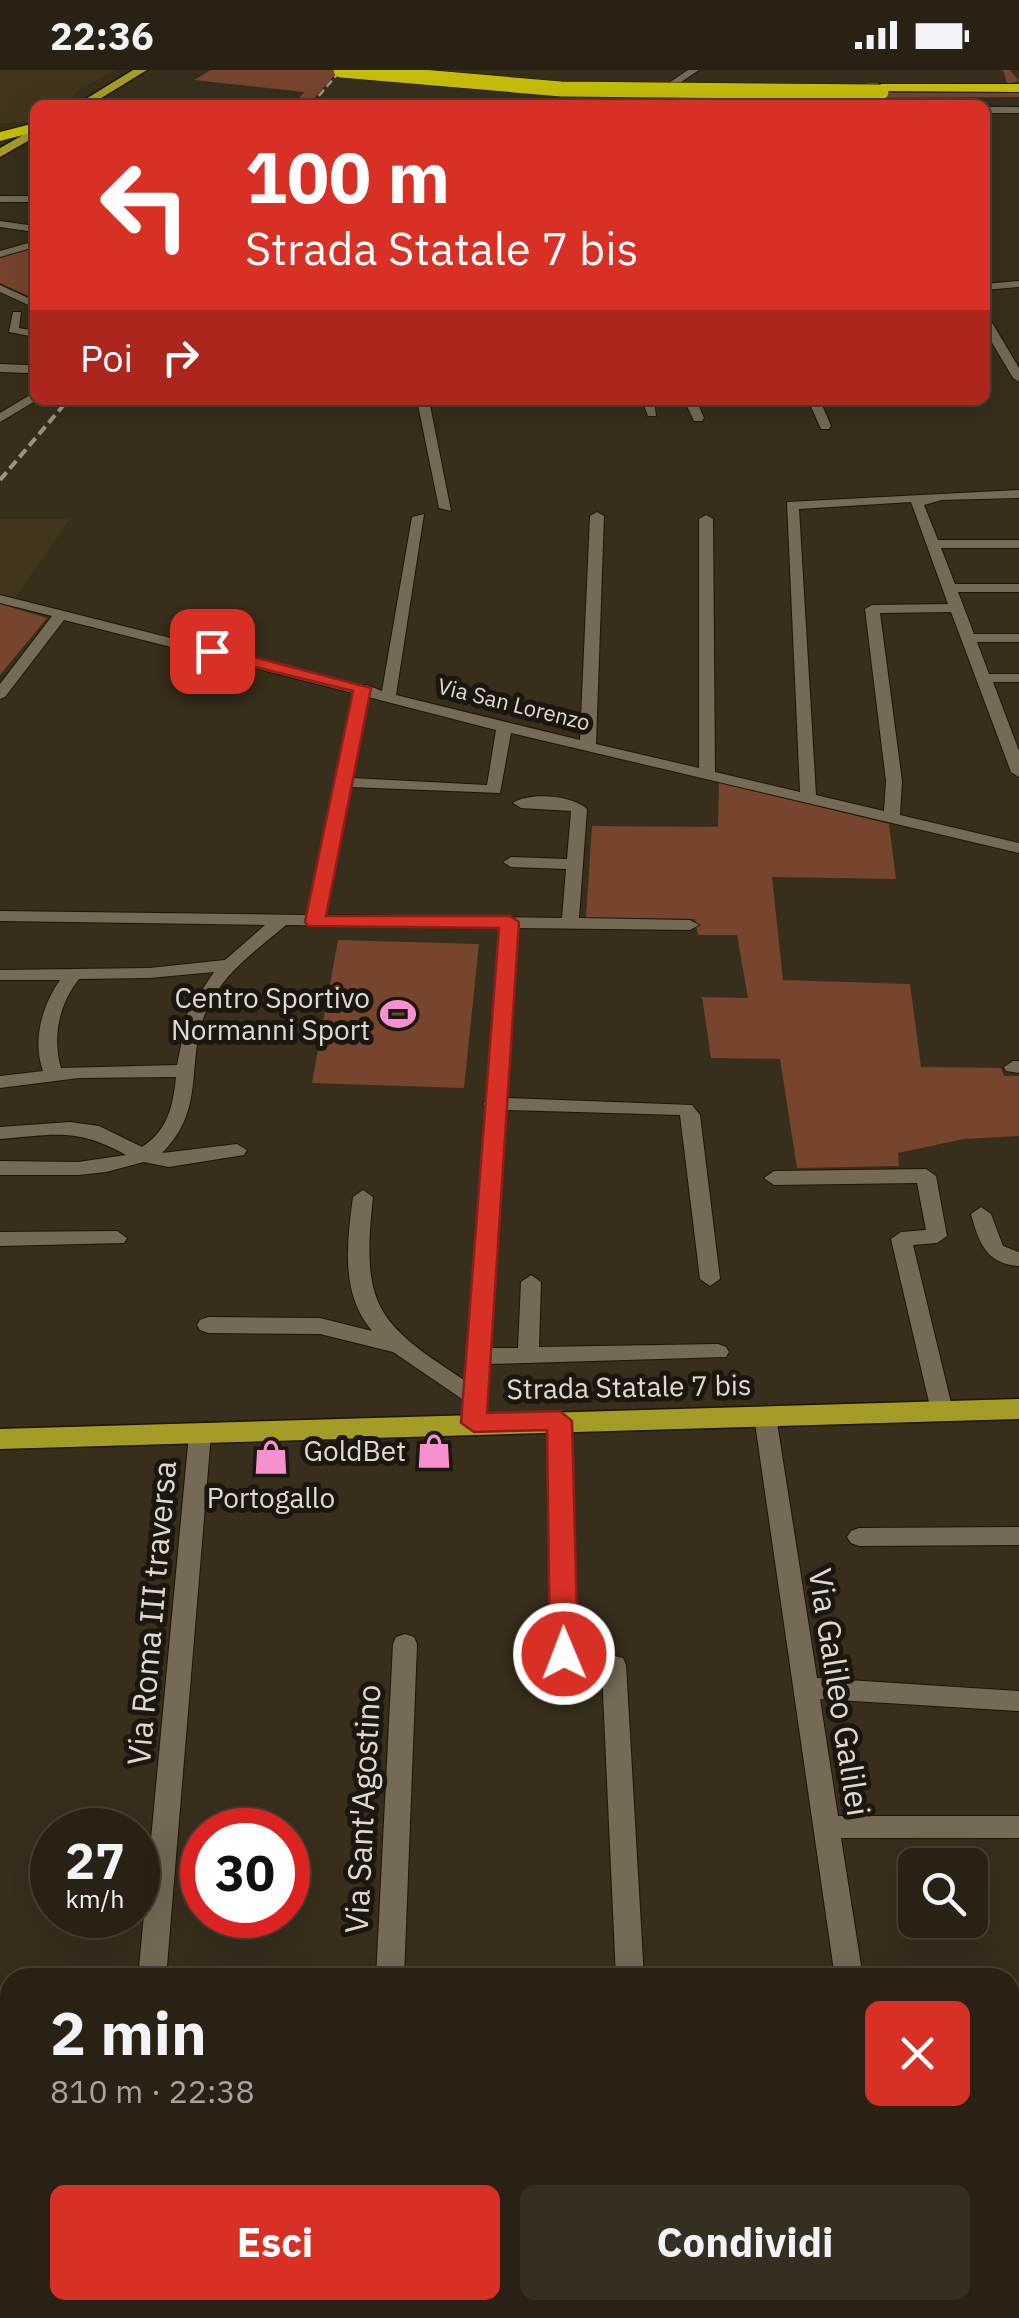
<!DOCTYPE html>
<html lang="it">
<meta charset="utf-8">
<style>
body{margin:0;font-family:"IBM Plex Sans",sans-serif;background:#352f22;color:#f1f3f6;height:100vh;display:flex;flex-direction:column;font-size:38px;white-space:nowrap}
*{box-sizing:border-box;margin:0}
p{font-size:32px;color:#a5a4a0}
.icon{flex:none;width:55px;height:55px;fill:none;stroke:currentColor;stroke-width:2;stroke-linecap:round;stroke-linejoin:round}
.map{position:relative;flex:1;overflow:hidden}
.side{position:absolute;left:0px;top:1898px;width:1020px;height:352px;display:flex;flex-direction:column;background:#292214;border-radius:30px 30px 0 0;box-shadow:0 10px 40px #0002,0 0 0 2px #453f34}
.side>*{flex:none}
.guide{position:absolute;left:30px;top:30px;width:960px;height:305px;border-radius:15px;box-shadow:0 10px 40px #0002,0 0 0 2px #453f34;background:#d93025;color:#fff;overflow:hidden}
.controls{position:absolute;left:898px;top:1778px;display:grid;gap:20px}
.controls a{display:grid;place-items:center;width:90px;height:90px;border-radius:15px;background:#292214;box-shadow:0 10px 40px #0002,0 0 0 2px #453f34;font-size:50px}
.speed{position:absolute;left:30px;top:1738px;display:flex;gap:20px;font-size:50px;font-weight:700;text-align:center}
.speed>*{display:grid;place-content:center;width:130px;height:130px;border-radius:50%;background:#292214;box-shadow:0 10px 40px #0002,0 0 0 2px #453f34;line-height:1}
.speed small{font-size:25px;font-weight:400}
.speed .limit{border:15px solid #d22;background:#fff;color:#111}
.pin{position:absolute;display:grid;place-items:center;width:85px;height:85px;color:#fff;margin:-42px;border-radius:20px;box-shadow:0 5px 15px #0006}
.me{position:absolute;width:110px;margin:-55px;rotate:359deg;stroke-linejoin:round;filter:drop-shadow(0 0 8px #0008)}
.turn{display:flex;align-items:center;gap:35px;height:210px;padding:0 50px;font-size:45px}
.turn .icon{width:130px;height:130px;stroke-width:2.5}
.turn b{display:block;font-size:70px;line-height:85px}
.then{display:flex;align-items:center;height:95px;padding:0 50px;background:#0003;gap:20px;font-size:38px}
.round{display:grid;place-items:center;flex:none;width:105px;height:105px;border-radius:15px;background:#352f22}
.summary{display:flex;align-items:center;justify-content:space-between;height:170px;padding:0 50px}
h1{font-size:60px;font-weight:800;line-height:75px}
.primary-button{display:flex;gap:20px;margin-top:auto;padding:20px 50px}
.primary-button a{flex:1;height:115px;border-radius:15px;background:#d93025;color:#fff;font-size:40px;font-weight:800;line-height:115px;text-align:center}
.primary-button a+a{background:#352f22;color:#f1f3f6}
.status{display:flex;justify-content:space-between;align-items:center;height:70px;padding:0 50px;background:#292214;direction:ltr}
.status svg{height:28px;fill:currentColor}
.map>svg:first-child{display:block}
.built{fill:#41351b}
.green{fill:#77442d}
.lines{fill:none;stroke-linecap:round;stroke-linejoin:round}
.minor-casing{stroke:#1e1604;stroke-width:2}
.major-casing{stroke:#1e1604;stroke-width:3}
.highway-casing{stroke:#1e1604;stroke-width:2}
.minor{fill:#746a55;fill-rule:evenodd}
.major{fill:#a59c28;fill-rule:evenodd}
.highway{fill:#c6bd0a;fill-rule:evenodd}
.rail-far1{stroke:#9c9486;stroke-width:2.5;stroke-dasharray:8 4;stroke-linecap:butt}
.rail{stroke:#9c9486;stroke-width:4;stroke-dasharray:10 5;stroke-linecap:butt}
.highway-bridge-casing{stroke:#1e1604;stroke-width:16;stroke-linecap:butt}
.highway-bridge{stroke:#c6bd0a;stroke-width:15}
.route{fill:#d93025;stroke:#8d1f18;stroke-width:2.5}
.labels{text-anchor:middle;stroke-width:10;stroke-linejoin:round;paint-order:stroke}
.far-street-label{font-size:22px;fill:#e0dace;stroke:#1b170e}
.poi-label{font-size:28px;fill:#e0dace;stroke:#1b170e;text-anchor:end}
.street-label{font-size:28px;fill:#e0dace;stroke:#1b170e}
.near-street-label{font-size:32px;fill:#e0dace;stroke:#1b170e}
</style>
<div class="status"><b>22:36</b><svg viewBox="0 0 49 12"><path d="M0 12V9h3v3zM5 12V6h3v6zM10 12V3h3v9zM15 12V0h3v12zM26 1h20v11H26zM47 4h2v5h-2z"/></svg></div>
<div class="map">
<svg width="1019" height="2248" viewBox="0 0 1019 2248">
<rect width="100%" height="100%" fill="#372e1b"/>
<!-- built -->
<g class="built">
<path d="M0 0H116L77 21 68 35H35V49L29 53H0Z"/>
<path d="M0 449H70L14 529 0 525Z"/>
</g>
<!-- green -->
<g class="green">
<path d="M211 0H339L308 35H294L304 22 194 10Z"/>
<path d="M1003 0H1010L1019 11 1006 14 873 16 875 23H1019V27L859 28 860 15 868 13H1007Z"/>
<path d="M35 175V229L0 213V186Z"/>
<path d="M0 534 47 548 0 605Z"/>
<path d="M719 712 889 754 896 809 772 807 783 910 910 914 921 997 1001 998 1004 1006H1019V1066L964 1069 898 1083 899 1096 797 1098 780 989 711 988 702 927 748 928 737 865H698L695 849 586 848 592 756 718 757Z"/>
<path d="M338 870 479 874 464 1018 312 1013Z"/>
</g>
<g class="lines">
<defs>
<g id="minor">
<path d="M688 0H699L647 35H636Z"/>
<rect x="985" y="37" width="34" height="6"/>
<rect x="0" y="126" width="35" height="6"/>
<path d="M0 151 35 156V162L0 157Z"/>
<path d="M35 171V177L0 187V181Z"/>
<path d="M1019 211V217L985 220V214Z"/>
<path d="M0 215 35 231V238L0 222Z"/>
<path d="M13 242H21L19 258 35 261V267L9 262Z"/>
<path d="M985 248 991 251 1019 298V312L1013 308 985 261Z"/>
<path d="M0 294 28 295 34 299 28 303 0 302Z"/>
<path d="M35 322 37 330 0 352V343Z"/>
<path d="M417 330H429L451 441 439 438Z"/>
<path d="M563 330H575L576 331 570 335Z"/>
<path d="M642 330H654L656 346H648Z"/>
<path d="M684 330H696L704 348 702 351H694Z"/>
<path d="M808 330H820L831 356 829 359H821Z"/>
<path d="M1019 420V428L942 430 924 435 938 470H1019V478H941L955 514H1019V522H958L974 564H1019V572H977L989 604H1019V612H993L1019 681V707L1011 702 951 542 880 543 902 711 900 745 1019 773V783L511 663 500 723 350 717 324 845 562 848 566 799 511 797 503 792 511 787 567 789 571 741 521 738 513 733C529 722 572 725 587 739L579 848 690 850 699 855 690 860 517 858 506 1028 692 1035 700 1045 720 1209 710 1216 700 1209 680 1045 505 1040 490 1278H518L521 1212 531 1205 541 1212 539 1277 718 1274 726 1277 729 1282 726 1287 489 1294 485 1353 482 1359H466L463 1353 465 1331 393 1282 320 1264 208 1263 200 1260 197 1255 200 1250 208 1247 320 1248 372 1261C340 1223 347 1173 353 1127L363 1120 373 1127C361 1236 376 1253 466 1311L486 1038 483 1034 487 1029 500 858 286 855C257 880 223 903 207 939 184 991 208 1038 162 1083L237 1074 247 1080 244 1085 169 1097 144 1092 106 1102 78 1105H0V1091L78 1092 126 1085C75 1057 55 1065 0 1069V1057L70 1052 99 1056 142 1077C168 1060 173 1036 176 1007L79 1008 0 1018V1006L43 1001C32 970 42 936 60 910H0V900L149 898 225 890 265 855 0 851V841L307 845 353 623 64 550 5 627 0 629V614L52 546 0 533V525L357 615H367L382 621 412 447 424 444 396 625 580 670 590 446 597 442 604 446 596 674 699 698V449L706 445 713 449 715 702 800 722 787 432ZM911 432 948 534 872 535 865 539 886 711 884 741 816 725 799 439ZM368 627 496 660 487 715 352 708ZM214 902 188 941 177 995 61 998C52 968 59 934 79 909L149 908Z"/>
<path d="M1013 991H1019V1003L1006 1001 1004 997Z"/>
<path d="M926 1099 936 1106 947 1166 937 1173 913 1175 953 1341 950 1347H934L931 1341 891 1169 901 1162 926 1160 917 1113 774 1115 764 1108 774 1101Z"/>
<path d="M981 1137 991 1144 1003 1176 1019 1182V1196C986 1194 979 1173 971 1144Z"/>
<path d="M117 1161 127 1168 124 1173 0 1176V1162Z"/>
<path d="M765 1338 773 1340 776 1346 817 1608 1019 1621V1641L820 1629 838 1746H1019V1768H841L863 1908H835L754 1346 757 1340Z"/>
<path d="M559 1343 567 1345 570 1351 576 1577 623 1588 626 1595 644 1908H616L602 1602 555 1591 552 1584 548 1351 551 1345Z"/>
<path d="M200 1356 208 1358 211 1364 166 1908H138L189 1364 192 1358Z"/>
<path d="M1019 1457V1475L859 1476 851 1473 847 1467 851 1461 859 1458Z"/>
<path d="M405 1564 414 1567 417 1574 404 1908H376L393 1574 396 1567Z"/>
<rect x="1010" y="1979" width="9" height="28"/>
<path d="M0 2027 10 2028V2056L0 2055Z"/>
<path d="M10 2124V2220L0 2224V2128Z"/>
<path d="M165 2240H195L194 2248H164Z"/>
<rect x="362" y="2240" width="30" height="8"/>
<rect x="636" y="2240" width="30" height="8"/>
<path d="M882 2240H912L913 2248H883Z"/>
</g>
<g id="major">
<path d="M133 0H147L90 35H76Z"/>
<path d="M35 58V67L0 87V78Z"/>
<path d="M1019 1329V1349L0 1379V1359Z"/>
</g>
<g id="highway">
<path d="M879 14H1019V22L874 21Z"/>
<path d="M35 53V62L0 71V62Z"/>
</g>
</defs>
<!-- minor casing -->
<use href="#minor" class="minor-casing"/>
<!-- major casing -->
<use href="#major" class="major-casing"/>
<!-- highway casing -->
<use href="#highway" class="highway-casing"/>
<!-- minor -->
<use href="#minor" class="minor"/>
<!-- major -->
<use href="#major" class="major"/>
<!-- highway -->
<use href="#highway" class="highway"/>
<!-- rail-far1 -->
<path class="rail-far1" d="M311 35 341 0"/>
<!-- rail -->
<path class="rail" d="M0 410 68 330"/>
<defs>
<path id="highway-bridge" d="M341 0 561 19 881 22"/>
</defs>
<!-- highway-bridge casing -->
<use href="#highway-bridge" class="highway-bridge-casing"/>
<!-- highway-bridge -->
<use href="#highway-bridge" class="highway-bridge"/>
</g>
<!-- route -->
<path class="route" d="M212 576 371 618 326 846H510L519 852 487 1343 560 1341 572 1351 578 1584 574 1592H554L550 1584 547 1360 474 1362 461 1353 499 858 308 856 305 852 353 621 206 585V577Z"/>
<!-- icons -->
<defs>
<symbol id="stadium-bare" viewBox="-9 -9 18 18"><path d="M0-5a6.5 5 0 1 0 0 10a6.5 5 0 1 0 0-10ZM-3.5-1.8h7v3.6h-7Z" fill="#f790ce" stroke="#1b170e" stroke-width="2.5" paint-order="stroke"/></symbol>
<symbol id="shop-bare" viewBox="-9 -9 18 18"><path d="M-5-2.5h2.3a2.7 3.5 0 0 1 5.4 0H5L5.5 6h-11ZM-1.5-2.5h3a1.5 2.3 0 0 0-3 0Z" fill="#f790ce" stroke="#1b170e" stroke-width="2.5" paint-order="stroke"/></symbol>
</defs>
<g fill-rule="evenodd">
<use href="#stadium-bare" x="373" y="919" width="50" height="50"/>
<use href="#shop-bare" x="409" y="1356" width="50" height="50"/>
<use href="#shop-bare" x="246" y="1362" width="50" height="50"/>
</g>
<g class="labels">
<!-- far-street labels -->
<g class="far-street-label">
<text transform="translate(514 634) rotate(14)" y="8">Via San Lorenzo</text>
</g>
<!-- poi labels -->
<g class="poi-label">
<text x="370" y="938">Centro Sportivo<tspan x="370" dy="32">Normanni Sport</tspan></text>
<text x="406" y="1391">GoldBet</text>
<text x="271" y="1438" text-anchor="middle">Portogallo</text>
</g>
<!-- street labels -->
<g class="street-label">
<text transform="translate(629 1317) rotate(-1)" y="10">Strada Statale 7 bis</text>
</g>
<!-- near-street labels -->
<g class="near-street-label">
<text transform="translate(152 1543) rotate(-85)" y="11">Via Roma III traversa</text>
<text transform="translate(839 1622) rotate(81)" y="11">Via Galileo Galilei</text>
<text transform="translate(363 1739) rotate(-87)" y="11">Via Sant'Agostino</text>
</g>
</g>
</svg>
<div class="controls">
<a><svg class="icon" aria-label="search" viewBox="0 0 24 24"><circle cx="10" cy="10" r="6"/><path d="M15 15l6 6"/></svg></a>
</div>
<div class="speed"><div>27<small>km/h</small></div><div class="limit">30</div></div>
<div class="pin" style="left:212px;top:581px;background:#d93025"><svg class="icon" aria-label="arrive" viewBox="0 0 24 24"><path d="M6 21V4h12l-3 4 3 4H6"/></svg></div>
<svg class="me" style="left:564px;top:1584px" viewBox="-20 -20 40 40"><circle r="17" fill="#d93025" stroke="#fff" stroke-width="3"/><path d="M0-11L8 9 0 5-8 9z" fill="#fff"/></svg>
<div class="guide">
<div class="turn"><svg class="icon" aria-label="left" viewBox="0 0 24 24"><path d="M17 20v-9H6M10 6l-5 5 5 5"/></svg><div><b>100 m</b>Strada Statale 7 bis</div></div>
<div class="then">Poi<svg class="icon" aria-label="right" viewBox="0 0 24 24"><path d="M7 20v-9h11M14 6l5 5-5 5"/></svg></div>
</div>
<section class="side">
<div class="summary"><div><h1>2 min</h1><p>810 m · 22:38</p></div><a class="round" style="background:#d93025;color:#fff"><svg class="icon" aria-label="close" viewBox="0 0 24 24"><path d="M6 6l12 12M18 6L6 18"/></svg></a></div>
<div class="primary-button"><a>Esci</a><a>Condividi</a></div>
</section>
</div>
